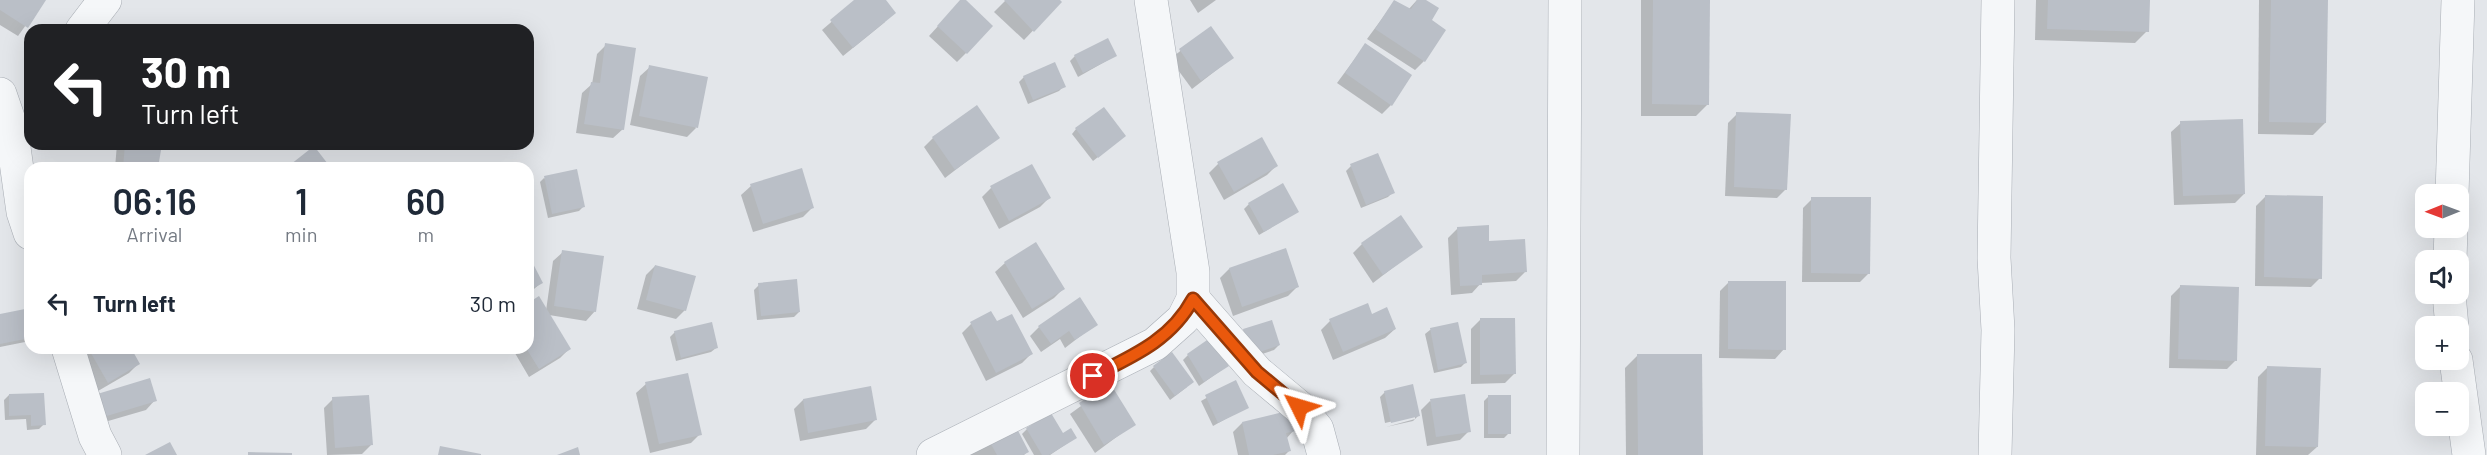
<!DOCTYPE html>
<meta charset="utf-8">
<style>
body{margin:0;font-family:Barlow,sans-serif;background:#f6f6f7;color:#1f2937;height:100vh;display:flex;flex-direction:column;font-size:22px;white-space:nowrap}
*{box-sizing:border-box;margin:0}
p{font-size:20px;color:#747a83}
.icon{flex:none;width:33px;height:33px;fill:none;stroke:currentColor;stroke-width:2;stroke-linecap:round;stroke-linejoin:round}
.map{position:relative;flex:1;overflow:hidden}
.sheet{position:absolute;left:24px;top:162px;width:510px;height:192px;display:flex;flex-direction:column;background:#fff;border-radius:18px;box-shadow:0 6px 24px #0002}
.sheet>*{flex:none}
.guide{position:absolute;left:24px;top:24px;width:510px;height:126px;border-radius:18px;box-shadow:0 6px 24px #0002;background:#202124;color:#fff;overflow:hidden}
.needle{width:39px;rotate:269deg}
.fabs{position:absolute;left:2415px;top:184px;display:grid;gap:12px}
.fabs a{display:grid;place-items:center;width:54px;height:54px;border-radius:12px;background:#fff;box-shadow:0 6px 24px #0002;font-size:30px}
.pin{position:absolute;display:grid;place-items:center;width:51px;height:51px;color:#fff;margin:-26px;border:3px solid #fff;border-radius:50%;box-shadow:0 2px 6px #0007}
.me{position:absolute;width:66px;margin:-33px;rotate:310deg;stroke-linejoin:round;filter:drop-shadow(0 0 4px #0008)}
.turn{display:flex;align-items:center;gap:21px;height:126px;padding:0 18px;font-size:27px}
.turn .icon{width:78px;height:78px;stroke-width:2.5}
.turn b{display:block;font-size:42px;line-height:51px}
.eta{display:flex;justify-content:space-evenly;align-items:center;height:102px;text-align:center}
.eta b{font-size:36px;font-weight:600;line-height:42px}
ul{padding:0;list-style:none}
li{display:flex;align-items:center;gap:18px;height:78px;padding:0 18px}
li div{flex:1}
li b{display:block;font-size:22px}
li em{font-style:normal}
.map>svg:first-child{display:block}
.shadow{fill:#0003}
.building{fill:#babfc7}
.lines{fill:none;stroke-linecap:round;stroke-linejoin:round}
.minor-casing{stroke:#a8adb4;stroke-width:34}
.minor{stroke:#f5f7f9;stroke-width:33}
.route-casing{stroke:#983908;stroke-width:15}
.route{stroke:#ea580c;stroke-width:10}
</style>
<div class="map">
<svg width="2487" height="455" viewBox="0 0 2487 455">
<rect width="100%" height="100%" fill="#e3e6ea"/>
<!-- shadow -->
<g class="shadow">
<path d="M0 0H44L18 36 0 25Z"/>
<path d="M857 0H884L885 22 843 56 822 30Z"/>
<path d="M962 0 966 53 957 62 929 36Z"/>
<path d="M1006 0H1058L1060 2 1024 40 994 12Z"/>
<path d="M1190 0H1216L1198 13Z"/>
<path d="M1417 0H1423L1430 21 1424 61 1415 70 1367 39 1395 1 1408 10Z"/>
<path d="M1641 0H1708V104L1696 116H1641Z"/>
<path d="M2036 0H2148L2147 31 2135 43 2035 40Z"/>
<path d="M2259 0H2326L2325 123 2313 135 2258 134Z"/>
<path d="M1210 28 1232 58 1192 89 1170 59Z"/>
<path d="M606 45 623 129 613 138 576 133 582 93 592 84 597 54Z"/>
<path d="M1365 45 1391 105 1382 114 1337 83Z"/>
<path d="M1075 56H1115L1078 77 1070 61Z"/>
<path d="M650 67 696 128 687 137 630 125 640 76Z"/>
<path d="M1024 77 1064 86 1059 91 1028 104 1019 82Z"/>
<path d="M1737 114 1786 189 1777 198 1725 196 1728 123Z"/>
<path d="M2181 123 2244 194 2235 203 2174 205 2171 132Z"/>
<path d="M1076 129 1124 136 1093 161 1072 134Z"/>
<path d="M998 137 945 178 924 147 933 138Z"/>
<path d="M117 144H161L157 168H115Z"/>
<path d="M1218 164 1276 166 1267 175 1224 200 1209 173Z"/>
<path d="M1351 166 1393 192 1388 197 1361 208 1346 171Z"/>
<path d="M544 178 584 206 579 211 548 218 540 182Z"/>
<path d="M751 186 812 208 803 217 753 232 741 195Z"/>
<path d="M991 188 1049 198 1040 207 999 229 982 197Z"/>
<path d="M2265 197 2320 278 2311 287 2255 286 2256 206Z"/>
<path d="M1812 199 1869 273 1860 282H1802L1803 208Z"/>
<path d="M1249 204 1297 212 1259 235 1244 209Z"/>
<path d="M1458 228 1488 243 1525 272 1516 281 1481 283 1472 293 1451 295 1448 238Z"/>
<path d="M1036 244 1063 289 1054 298 1023 318 995 272 1005 263Z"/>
<path d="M1362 244 1421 246 1373 283 1353 253Z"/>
<path d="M563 252 595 311 586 321 549 315 569 349 560 358 529 377 512 348H528L546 311 553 261Z"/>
<path d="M528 258 541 283 528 294Z"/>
<path d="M655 266 685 310 676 319 637 309 646 275Z"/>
<path d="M1229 269 1297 287 1288 296 1233 316 1220 278Z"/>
<path d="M1729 282 1784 349 1775 359 1719 358 1720 291Z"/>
<path d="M759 285 799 312 794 317 757 320 754 290Z"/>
<path d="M2181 286 2236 360 2227 369 2169 368 2171 296Z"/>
<path d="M30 310V341L0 347V315Z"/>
<path d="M991 313 996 323 1031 354 1022 363 986 381 962 333 971 324Z"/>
<path d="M1371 316 1395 329 1385 338 1333 360 1321 330 1330 321Z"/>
<path d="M1480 320 1514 374 1505 383 1471 384V329Z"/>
<path d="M1096 324 1065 348 1060 339 1041 352 1030 336 1039 327Z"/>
<path d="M1457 324 1466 362 1461 367 1434 373 1425 334 1430 330Z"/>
<path d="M1244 330 1279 345 1274 350 1247 359 1239 335Z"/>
<path d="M675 332 716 348 711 352 676 361 670 337Z"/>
<path d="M82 348H129L138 364 129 373 98 391Z"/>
<path d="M1188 355 1227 366 1199 386 1183 360Z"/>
<path d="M1637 356 1702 455H1626L1625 368Z"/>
<path d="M1154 367 1187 387 1170 400 1150 371Z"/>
<path d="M2267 368 2317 447 2308 455H2256L2258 377Z"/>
<path d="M1235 382 1247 407 1213 426 1201 401Z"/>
<path d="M646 384 700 434 691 443 650 453 636 393Z"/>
<path d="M1110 385 1134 424 1095 453 1070 414Z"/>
<path d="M1385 392 1418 416 1413 421 1386 427 1415 419V416L1385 423 1380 397Z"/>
<path d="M9 395 44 424 39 429 27 430 26 419 5 420 4 400Z"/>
<path d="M1488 397 1509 433 1504 438H1484V401Z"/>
<path d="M333 399 371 445 362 454 327 455 324 408Z"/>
<path d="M155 400 146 410 91 426 85 405Z"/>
<path d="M803 400 875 420 866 429 800 441 794 409Z"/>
<path d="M1430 401 1469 431 1460 440 1427 446 1421 410Z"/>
<path d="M1242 423 1294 430 1286 439 1289 451 1285 455H1238L1233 432Z"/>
<path d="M1027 429 1063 435 1075 438 1050 455H1034L1022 434Z"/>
<path d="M988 438 1027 452 1024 455H955Z"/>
</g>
<!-- building -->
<g class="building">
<path d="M0 0H46L28 28 0 10Z"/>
<path d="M854 0H886L896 13 853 48 830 20Z"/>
<path d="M960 0H966L993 26 967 54 937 26Z"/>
<path d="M1004 0H1060L1062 2 1034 32Z"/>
<path d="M1394 0 1411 9 1417 0H1426L1439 8 1432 20 1446 30 1425 62 1375 29Z"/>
<path d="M1653 0H1710L1709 105 1652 104Z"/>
<path d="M2048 0H2150L2149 32 2047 29Z"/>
<path d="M2271 0H2328L2326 123 2269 122Z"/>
<path d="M1211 26 1234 58 1201 81 1179 49Z"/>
<path d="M1108 38 1117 56 1083 73 1074 55Z"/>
<path d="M605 43 636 48 624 130 584 124 591 82 600 83Z"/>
<path d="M1365 43 1412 75 1392 106 1345 73Z"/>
<path d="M1055 62 1066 87 1033 100 1023 76Z"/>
<path d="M649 65 708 77 698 128 639 116Z"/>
<path d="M977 105 1000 138 955 170 932 137Z"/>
<path d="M1104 107 1126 136 1098 158 1075 128Z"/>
<path d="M1736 112 1791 114 1787 190 1734 187Z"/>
<path d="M2243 119 2245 194 2183 196 2180 121Z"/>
<path d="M1262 137 1278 166 1234 192 1217 162Z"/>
<path d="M125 144H162L158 168H123Z"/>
<path d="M314 146 331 168H286Z"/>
<path d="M1378 153 1395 193 1366 205 1350 164Z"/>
<path d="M1032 164 1051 198 1009 221 990 186Z"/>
<path d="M802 168 814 208 763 224 750 184Z"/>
<path d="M577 169 585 207 552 214 544 176Z"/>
<path d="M1283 183 1299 212 1264 232 1248 203Z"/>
<path d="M2265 195 2323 196 2322 279 2264 277Z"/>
<path d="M1811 197H1871L1870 274 1811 273Z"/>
<path d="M1401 215 1423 247 1383 275 1361 243Z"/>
<path d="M1489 225V241L1525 239 1527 272 1482 275V285L1460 286 1457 227Z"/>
<path d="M1036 242 1065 289 1032 309 1004 262Z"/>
<path d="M1286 248 1299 287 1242 307 1229 268Z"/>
<path d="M562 250 604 256 596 312 554 306Z"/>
<path d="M528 254 543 283 528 291Z"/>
<path d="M655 265 696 276 686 311 646 300Z"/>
<path d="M797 279 800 312 761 316 758 283Z"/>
<path d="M1728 281H1786V350L1728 349Z"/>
<path d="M2180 285 2239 287 2237 361 2178 359Z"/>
<path d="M539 296 571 349 539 369 526 348 528 303Z"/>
<path d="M1080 297 1098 325 1075 340 1069 331 1051 344 1038 326Z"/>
<path d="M1368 303 1372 314 1387 307 1396 329 1343 352 1329 319Z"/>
<path d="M30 308V338L0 344V314Z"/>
<path d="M991 311 997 321 1012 314 1033 354 996 373 970 322Z"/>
<path d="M1480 318H1515L1516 374 1480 375Z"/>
<path d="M1272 320 1280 345 1251 355 1243 329Z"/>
<path d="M712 322 718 348 681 358 674 331Z"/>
<path d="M1458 322 1467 363 1438 370 1430 328Z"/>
<path d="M1210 338 1229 366 1204 382 1187 354Z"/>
<path d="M88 348H131L140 364 108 383Z"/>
<path d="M1172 352 1194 382 1175 396 1153 366Z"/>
<path d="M1637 354H1702L1703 455H1638Z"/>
<path d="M2267 366 2321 368 2318 447 2265 446Z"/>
<path d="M688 373 702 435 659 444 645 382Z"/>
<path d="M150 378 157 401 100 418 94 395Z"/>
<path d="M1236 380 1249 408 1218 423 1205 395Z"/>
<path d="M1110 383 1136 425 1104 445 1079 403Z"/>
<path d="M1413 384 1420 416 1391 423 1384 391Z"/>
<path d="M871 386 877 420 808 433 803 399Z"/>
<path d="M44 393 46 425 31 426V415L9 416V394Z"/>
<path d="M1465 394 1471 432 1436 437 1430 399Z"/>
<path d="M369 395 373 445 335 448 332 397Z"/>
<rect x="1488" y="395" width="23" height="39"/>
<path d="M1291 410 1296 431 1286 433 1291 451 1273 455H1249L1242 422Z"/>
<path d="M1051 413 1063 433 1071 428 1077 438 1049 455H1042L1026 428Z"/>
<path d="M1014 423 1029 452 1023 455H997L987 437Z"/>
<path d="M170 442 177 455H145Z"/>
<path d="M440 446 481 454V455H438Z"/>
<path d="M578 447 580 455H557Z"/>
<path d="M248 452 292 453V455H248Z"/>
</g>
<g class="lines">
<defs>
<g id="minor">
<path d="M82 30 105 0"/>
<path d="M0 94 11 126 23 212 30 233"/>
<path d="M2452 195 2458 0"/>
<path d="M2450 261 2451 228"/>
<path d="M2449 294 2452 327"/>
<path d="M1193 299 1257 372 1299 407 1317 429 1324 455"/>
<path d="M68 348 95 436 105 455"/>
<path d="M2456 360 2469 455"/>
<path d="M933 455 1155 344 1183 319 1193 299V272L1151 0"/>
<path d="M1563 455 1565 0"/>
<path d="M1995 455 1998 330 1994 258 1998 0"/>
</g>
</defs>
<!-- minor casing -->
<use href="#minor" class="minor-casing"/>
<!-- minor -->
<use href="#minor" class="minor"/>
</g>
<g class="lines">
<defs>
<path id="route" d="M1093 376C1133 356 1171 340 1193 299L1257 372 1299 407"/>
</defs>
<!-- route casing -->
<use href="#route" class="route-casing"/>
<!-- route -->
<use href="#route" class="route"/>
</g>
</svg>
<div class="fabs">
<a><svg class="needle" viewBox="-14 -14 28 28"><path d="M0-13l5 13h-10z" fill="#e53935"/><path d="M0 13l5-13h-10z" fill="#747a83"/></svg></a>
<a><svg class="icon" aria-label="sound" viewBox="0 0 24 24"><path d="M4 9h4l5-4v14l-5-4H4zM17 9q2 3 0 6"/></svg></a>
<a>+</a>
<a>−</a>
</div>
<div class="pin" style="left:1093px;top:376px;background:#d93025"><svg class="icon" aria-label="arrive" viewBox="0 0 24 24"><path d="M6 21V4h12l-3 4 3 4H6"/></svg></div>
<svg class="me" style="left:1299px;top:407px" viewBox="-20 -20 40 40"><path d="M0-17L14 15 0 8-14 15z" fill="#ea580c" stroke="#fff" stroke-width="4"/></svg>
<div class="guide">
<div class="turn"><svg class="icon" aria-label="left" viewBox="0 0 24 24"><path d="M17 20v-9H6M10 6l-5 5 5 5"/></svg><div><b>30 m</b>Turn left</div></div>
</div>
<section class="sheet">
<div class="eta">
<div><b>06:16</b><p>Arrival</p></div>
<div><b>1</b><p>min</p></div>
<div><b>60</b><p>m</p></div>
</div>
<ul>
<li><svg class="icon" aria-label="left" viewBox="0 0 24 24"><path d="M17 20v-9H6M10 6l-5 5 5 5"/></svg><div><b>Turn left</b></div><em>30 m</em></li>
</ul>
</section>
</div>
